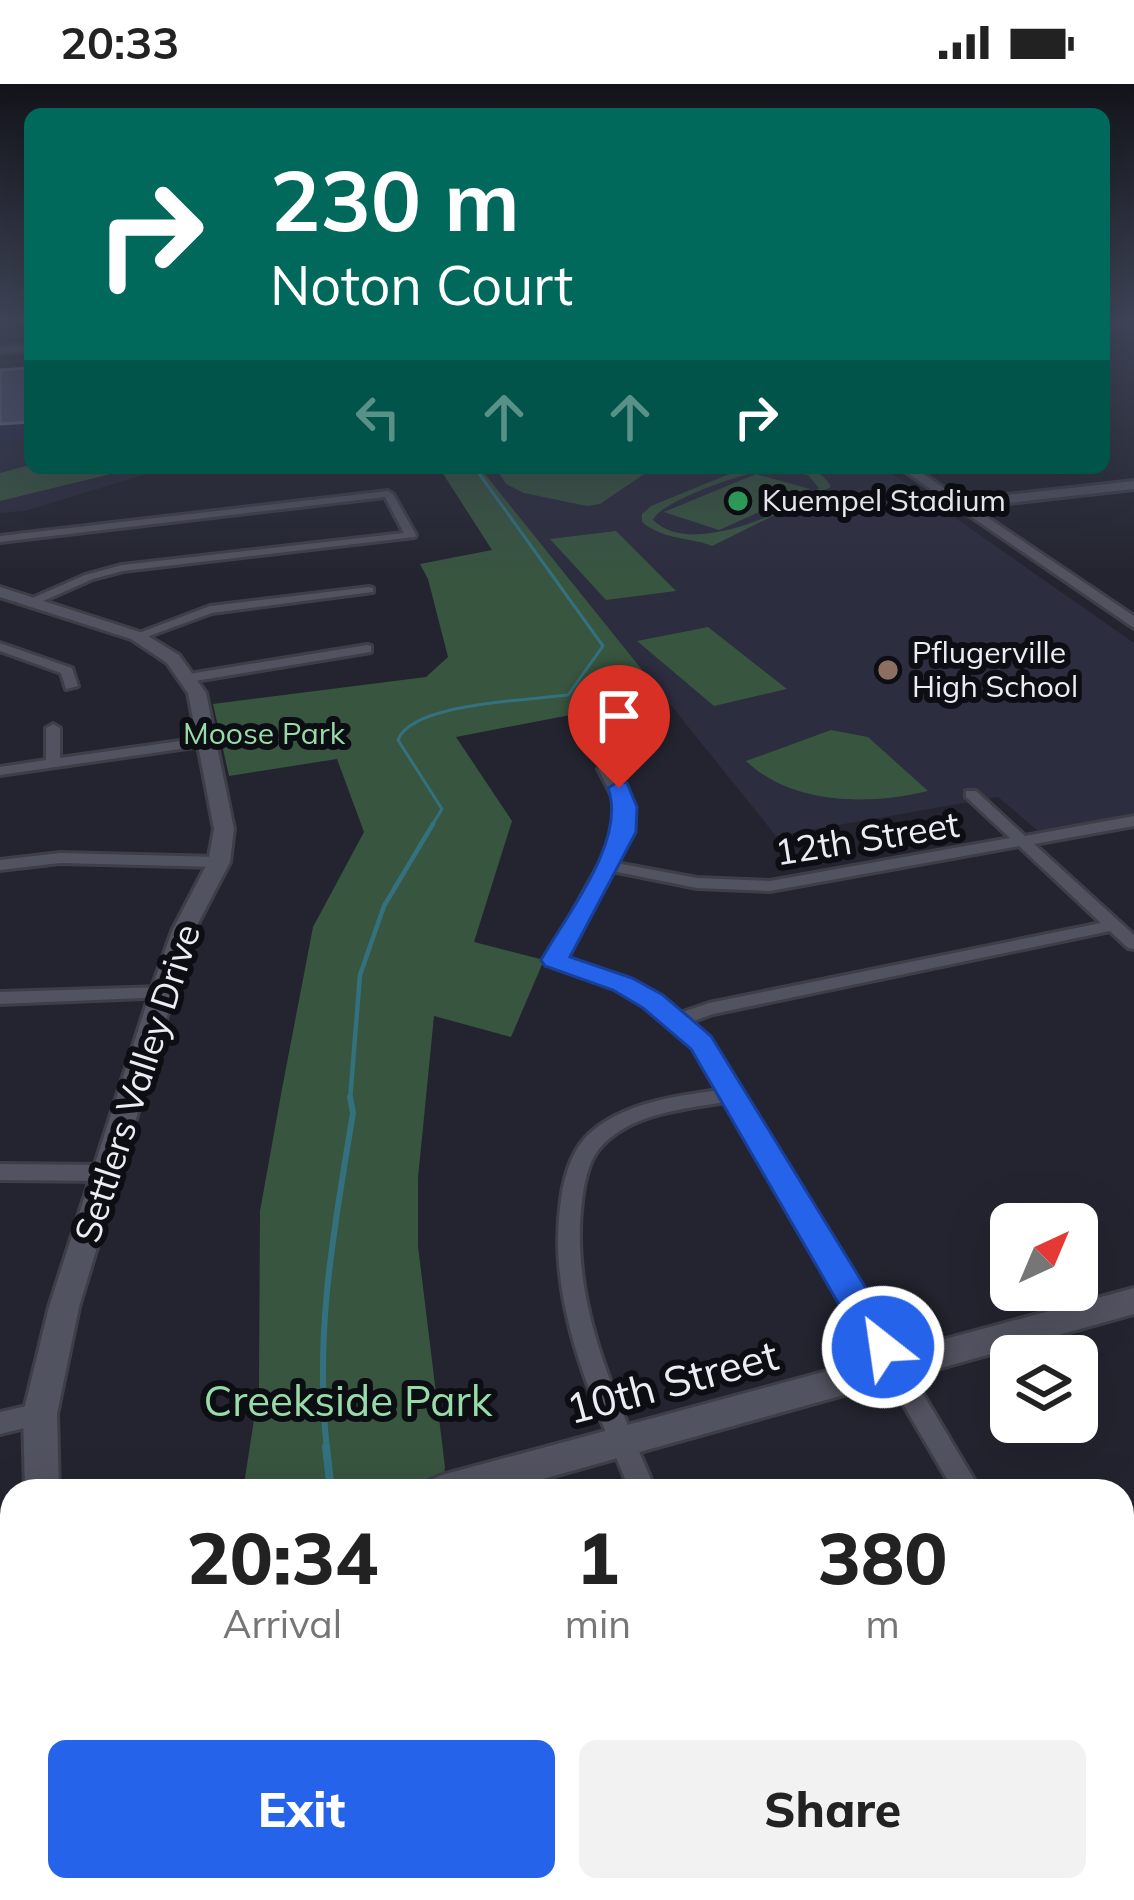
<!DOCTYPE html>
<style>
body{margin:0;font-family:Mulish,sans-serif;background:#f2f2f2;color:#222;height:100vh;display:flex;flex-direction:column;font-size:45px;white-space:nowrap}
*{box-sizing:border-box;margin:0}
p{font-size:39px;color:#767676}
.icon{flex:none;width:66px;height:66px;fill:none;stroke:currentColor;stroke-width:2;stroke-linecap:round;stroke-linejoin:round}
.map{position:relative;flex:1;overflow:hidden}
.side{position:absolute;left:0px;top:1395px;width:1134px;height:423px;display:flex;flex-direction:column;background:#fff;border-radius:36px 36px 0 0;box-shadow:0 12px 48px #0002}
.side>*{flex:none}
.hud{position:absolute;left:24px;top:24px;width:1086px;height:366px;border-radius:18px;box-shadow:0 12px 48px #0002;background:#00695c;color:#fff;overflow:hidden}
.needle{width:78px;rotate:44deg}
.fabs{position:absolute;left:990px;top:1119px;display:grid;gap:24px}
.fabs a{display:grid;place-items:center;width:108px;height:108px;border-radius:18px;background:#fff;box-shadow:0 12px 48px #0002;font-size:60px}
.pin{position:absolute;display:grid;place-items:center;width:102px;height:102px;color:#fff;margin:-123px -51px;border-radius:50% 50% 50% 0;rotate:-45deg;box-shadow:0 0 12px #0007}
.pin .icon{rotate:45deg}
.me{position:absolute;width:132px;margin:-66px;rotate:330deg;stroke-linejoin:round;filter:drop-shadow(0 0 9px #0008)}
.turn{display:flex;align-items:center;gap:42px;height:252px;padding:0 48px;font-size:54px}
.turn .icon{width:156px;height:156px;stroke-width:2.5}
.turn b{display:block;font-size:84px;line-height:102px}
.lanes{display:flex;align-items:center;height:114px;padding:0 48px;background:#0003;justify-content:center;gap:60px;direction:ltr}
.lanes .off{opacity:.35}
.eta{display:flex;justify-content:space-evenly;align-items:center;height:204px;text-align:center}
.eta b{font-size:72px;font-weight:800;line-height:84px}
.action{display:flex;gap:24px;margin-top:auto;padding:24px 48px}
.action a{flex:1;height:138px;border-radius:18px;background:#2563eb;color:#fff;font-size:48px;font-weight:800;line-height:138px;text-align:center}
.action a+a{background:#f2f2f2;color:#222}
.status{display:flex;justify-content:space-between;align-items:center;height:84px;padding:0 60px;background:#fff;direction:ltr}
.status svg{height:33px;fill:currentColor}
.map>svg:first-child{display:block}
.built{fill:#2c2d3e}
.green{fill:#385540;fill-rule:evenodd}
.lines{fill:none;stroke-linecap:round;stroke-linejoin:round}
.stream-far3{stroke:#33717f;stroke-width:3}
.stream-far2{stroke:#33717f;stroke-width:4.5}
.stream-far1{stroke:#33717f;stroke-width:6}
.stream{stroke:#33717f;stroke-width:8}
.street-casing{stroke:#3e3e48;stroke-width:6}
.secondary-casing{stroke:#3e3e48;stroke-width:6}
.street{fill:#525360;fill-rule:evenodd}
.secondary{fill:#525360;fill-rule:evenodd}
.shaded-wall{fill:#2b2c48}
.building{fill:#515173;stroke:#696987;stroke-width:3}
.route{fill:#2563eb;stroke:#184099;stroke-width:3}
.leisure-dot{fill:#2e9e5b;stroke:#0d0e13;stroke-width:4.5}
.education-dot{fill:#8d6e63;stroke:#0d0e13;stroke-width:4.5}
.labels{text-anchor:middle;stroke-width:12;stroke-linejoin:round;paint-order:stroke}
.far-poi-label{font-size:30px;fill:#ececf4;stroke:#0d0e13;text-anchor:start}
.far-park-label{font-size:30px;fill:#98dba9;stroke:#0d0e13}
.street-label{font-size:36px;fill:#ececf4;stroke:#0d0e13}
.near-street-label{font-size:42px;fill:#ececf4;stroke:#0d0e13}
.near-park-label{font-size:42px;fill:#98dba9;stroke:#0d0e13}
</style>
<div class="status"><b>20:33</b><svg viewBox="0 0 49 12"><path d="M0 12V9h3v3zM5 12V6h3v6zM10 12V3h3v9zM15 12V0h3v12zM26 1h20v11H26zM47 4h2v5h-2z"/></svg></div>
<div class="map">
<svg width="1134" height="1816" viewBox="0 0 1134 1816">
<rect width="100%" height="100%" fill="#23242f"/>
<!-- built -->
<g class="built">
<path d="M30 297V384H166L25 427 0 429V299Z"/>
<path d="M480 384H884L1134 559V729L1038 747 998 713 776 752Z"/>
</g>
<!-- green -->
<g class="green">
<path d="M30 381V384H135L0 417V389Z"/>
<path d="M454 384H480L664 613 456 653 512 737 474 858 544 876 511 953 434 932 418 1094V1162L445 1383 441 1407H243L259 1303 260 1127 282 1005 313 843 364 748 337 675 229 692 213 620 426 593 448 573 428 495 420 480 492 466 440 385Z"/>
<path d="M496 384H653L600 420 587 422 524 409 506 400Z"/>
<path d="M744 384C771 384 818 375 831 403L712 462C695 454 663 456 642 438V430L651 422ZM773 385 808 391 819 404C785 430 689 473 653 436 660 417 750 386 773 385Z"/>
<path d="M756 390 810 405 719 446 664 428Z"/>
<path d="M616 447 676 507 606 516 550 455Z"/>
<path d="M708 543 787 605 714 622 637 557Z"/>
<path d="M831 646 868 653 928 707C870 721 793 722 746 677Z"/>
<path d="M12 1806H509L511 1816H8Z"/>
</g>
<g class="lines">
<!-- stream-far3 -->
<path class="stream-far3" d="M431 743 442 725 398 656C411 619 530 616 568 611L603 562 475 384"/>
<!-- stream-far2 -->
<path class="stream-far2" d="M350 1016 360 891 384 822 433 740"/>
<!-- stream-far1 -->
<path class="stream-far1" d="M327 1366C314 1249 334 1145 353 1029L350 1013"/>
<!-- stream -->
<g class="stream">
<path d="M326 1363 331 1407"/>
<path d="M214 1816 222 1806"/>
</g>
<defs>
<g id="street">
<path d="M1130 240 1127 244 1104 246V242Z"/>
<path d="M388 407 393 410 416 451 415 453 123 487 93 495 32 522 26 518 28 516 85 491 122 481 404 449 385 413 0 458V452Z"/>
<path d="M369 503 373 504V508L212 529 141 555 131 552 210 522Z"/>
<path d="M0 559 72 584 78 602 66 605 61 589 0 567Z"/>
<path d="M367 561 371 562V568L189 598 183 594 189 590Z"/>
<path d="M53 640 60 644V674L208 653 215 657 208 661 0 691V683L46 676V644Z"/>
<path d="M605 681C614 687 617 694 623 704 641 736 632 748 616 779L697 794 770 797 1010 754 966 713V707H976L1025 752 1134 732V742L1034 760 1134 851V865L1128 864 1110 847 713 930 691 938 708 955 741 1005 981 1407H954L726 1018C684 1025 629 1029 599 1065 588 1078 584 1100 582 1117 569 1220 617 1314 656 1407H630C592 1313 546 1219 561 1116 564 1093 572 1065 590 1049 624 1019 675 1012 719 1006 711 992 704 977 695 965 661 919 600 896 549 880L546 876 617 748 618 723 598 685ZM1019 762 1101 839 709 919 680 929 622 894 565 873 612 787 697 804 770 807Z"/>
<path d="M60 769 219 773 227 778 219 783 60 779 0 786V776Z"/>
<path d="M162 903 171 909 168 913 0 920V908Z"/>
<path d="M0 1080 104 1081 111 1083 114 1089 111 1095 104 1097 0 1096Z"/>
<path d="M40 1319 49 1322 52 1330 49 1338 0 1350V1328Z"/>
<path d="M1134 1482V1508L1122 1513V1485Z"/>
<path d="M1122 1654 1134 1661V1705L1122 1699Z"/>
<path d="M735 1806H767L771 1816H739Z"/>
</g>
<g id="secondary">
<path d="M30 261V267L0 269V263Z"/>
<path d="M900 384H915L961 416 1134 397V405L972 423 1134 532V544Z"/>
<path d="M0 503 143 549 179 571 206 609 234 745 230 778 194 847 174 909 79 1223 57 1330 59 1407H25L23 1330 49 1223 150 909 172 847 208 778 214 745 188 609 167 579 131 555 0 513Z"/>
<path d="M1134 1204V1230L500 1407H425L430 1396 442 1391Z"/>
<path d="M12 1513V1551L0 1554V1516Z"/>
<path d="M12 1712V1786L0 1791V1717Z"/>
</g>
</defs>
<!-- street casing -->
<use href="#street" class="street-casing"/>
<!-- secondary casing -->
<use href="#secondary" class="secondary-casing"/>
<!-- street -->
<use href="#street" class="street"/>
<!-- secondary -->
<use href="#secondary" class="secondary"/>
</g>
<!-- shaded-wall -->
<path class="shaded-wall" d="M30 338V355L3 357 2 364H0V340Z"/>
<!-- building -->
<path class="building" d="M30 284V338L0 340V286Z"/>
<!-- sky -->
<linearGradient id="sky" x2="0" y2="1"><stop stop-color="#13141a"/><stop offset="0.48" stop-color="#3f4558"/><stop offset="1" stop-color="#3f4558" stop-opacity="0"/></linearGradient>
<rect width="1134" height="492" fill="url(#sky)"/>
<!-- route -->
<path class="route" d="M619 697 627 699 637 723 636 748 570 873 632 894 663 911 711 952 896 1253 901 1263 896 1274 883 1279 870 1274 691 965 643 924 613 906 545 882 541 876C567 830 627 756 608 704Z"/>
<!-- markers -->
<circle class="leisure-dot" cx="738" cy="417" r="12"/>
<circle class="education-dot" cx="888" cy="586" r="12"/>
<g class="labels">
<!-- far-poi labels -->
<g class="far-poi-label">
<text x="762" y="427">Kuempel Stadium</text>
<text x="912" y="579">Pflugerville<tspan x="912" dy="34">High School</tspan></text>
</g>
<!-- far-park labels -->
<g class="far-park-label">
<text x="264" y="660">Moose Park</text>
</g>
<!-- street labels -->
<g class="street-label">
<text transform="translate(867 754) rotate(-9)" y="13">12th Street</text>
<text transform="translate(137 999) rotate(-72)" y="13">Settlers Valley Drive</text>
</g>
<!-- near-street labels -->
<g class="near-street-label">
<text transform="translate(672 1298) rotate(-15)" y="15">10th Street</text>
</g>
<!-- near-park labels -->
<g class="near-park-label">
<text x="348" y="1332">Creekside Park</text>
</g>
</g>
</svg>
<div class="fabs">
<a><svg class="needle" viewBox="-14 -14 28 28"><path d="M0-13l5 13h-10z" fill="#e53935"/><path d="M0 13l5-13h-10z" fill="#767676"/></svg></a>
<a><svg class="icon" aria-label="layers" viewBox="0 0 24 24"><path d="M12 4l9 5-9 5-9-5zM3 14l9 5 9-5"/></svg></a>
</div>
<div class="pin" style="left:619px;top:704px;background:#d93025"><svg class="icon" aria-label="arrive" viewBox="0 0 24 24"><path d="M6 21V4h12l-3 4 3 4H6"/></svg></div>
<svg class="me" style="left:883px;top:1263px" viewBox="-20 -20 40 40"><circle r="17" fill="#2563eb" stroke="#fff" stroke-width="3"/><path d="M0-11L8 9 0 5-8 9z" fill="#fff"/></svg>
<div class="hud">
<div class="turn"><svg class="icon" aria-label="right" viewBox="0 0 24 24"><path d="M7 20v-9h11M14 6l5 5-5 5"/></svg><div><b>230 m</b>Noton Court</div></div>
<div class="lanes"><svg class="icon off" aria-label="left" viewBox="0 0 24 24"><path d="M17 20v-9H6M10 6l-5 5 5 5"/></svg><svg class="icon off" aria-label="ahead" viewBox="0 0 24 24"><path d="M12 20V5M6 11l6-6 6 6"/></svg><svg class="icon off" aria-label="ahead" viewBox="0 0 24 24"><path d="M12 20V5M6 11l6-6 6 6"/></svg><svg class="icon" aria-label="right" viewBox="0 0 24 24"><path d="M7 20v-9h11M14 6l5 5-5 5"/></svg></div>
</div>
<section class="side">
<div class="eta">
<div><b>20:34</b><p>Arrival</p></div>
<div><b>1</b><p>min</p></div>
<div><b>380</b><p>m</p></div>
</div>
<div class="action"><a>Exit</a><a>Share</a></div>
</section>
</div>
